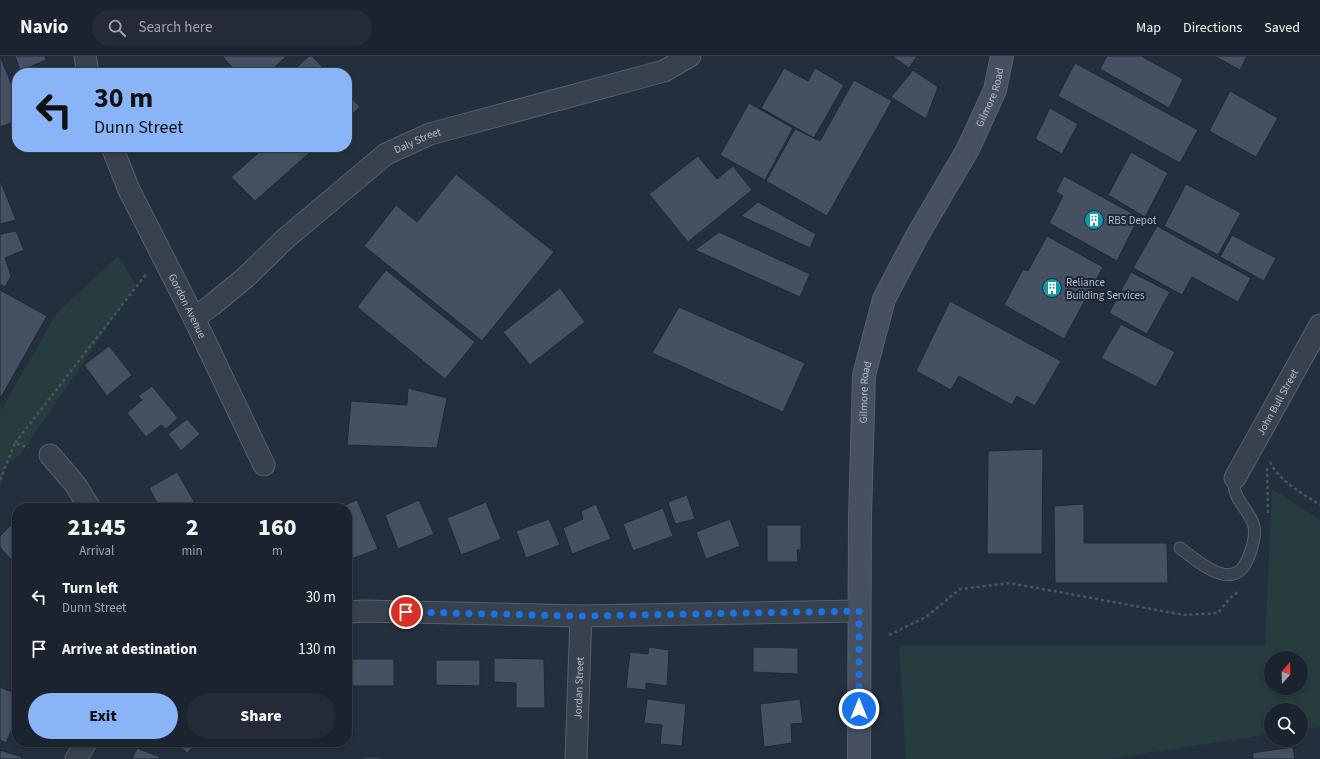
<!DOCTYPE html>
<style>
body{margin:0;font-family:"Source Sans 3",sans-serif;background:#242b36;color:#f1f3f6;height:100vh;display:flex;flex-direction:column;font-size:15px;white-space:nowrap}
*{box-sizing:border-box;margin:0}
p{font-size:13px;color:#a0a4aa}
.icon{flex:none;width:22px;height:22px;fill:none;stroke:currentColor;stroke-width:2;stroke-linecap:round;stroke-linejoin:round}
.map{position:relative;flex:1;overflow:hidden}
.drawer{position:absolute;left:12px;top:447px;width:340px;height:244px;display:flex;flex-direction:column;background:#1b232e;border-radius:16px;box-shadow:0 2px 6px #0003,0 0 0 1px #39404a}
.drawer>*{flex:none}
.guide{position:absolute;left:12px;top:12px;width:340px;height:84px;border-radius:16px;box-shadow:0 2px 6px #0003,0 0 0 1px #39404a;background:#8ab4f8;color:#111;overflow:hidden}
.needle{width:26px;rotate:20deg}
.tools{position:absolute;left:1264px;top:595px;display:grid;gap:8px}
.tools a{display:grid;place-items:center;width:44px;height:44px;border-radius:50%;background:#1b232e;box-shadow:0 2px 6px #0003,0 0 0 1px #39404a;font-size:20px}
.pin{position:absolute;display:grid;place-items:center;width:34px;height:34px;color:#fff;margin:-17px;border:2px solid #fff;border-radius:50%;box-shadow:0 1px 4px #0007}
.me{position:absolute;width:44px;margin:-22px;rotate:0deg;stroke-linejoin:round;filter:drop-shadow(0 0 3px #0008)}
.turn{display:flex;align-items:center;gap:14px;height:84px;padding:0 16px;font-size:18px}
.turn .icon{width:52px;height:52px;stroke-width:2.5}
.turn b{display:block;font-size:28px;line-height:34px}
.eta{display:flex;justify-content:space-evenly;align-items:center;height:68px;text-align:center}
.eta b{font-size:24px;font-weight:800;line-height:28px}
.primary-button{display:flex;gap:8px;margin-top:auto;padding:8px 16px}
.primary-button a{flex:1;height:46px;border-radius:24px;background:#8ab4f8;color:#111;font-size:16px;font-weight:800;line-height:46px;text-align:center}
.primary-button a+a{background:#242b36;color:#f1f3f6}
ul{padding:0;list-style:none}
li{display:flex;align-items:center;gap:12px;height:52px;padding:0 16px}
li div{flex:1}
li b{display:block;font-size:15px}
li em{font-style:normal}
header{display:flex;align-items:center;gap:24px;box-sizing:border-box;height:56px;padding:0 20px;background:#1b232e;border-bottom:1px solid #39404a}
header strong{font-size:19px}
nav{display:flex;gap:22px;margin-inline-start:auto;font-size:14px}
.search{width:280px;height:36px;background:#242b36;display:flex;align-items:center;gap:10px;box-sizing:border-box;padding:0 14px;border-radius:22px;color:#a0a4aa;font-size:15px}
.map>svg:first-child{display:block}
.green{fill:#263c3f;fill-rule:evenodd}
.building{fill:#455162;stroke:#1f2835}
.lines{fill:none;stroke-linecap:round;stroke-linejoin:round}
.lane-casing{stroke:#565f6c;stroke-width:13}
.street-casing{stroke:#565f6c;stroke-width:23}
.secondary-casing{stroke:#565f6c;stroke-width:24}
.path{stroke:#44595c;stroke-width:2.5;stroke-dasharray:3 3;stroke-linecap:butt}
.lane{stroke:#38414e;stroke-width:11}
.street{stroke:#38414e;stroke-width:21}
.secondary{stroke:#465061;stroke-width:22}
.route{stroke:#1a73e8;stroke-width:7;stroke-dasharray:0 12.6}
.labels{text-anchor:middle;stroke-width:4;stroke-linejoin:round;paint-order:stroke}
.street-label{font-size:11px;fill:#b4bcc9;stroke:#1d2633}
.poi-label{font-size:11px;fill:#b4bcc9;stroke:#1d2633;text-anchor:start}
</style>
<header>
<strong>Navio</strong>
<div class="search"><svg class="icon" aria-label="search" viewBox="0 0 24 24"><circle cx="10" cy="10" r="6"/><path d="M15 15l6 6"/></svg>Search here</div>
<nav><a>Map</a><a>Directions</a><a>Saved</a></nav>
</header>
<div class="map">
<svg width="1320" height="703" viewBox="0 0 1320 703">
<rect width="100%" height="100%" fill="#242f3e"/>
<!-- green -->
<g class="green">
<path d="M118 200 136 229 20 399 6 408 0 431V356L57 257Z"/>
<path d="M1272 433 1320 464V671L1301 674V654H1271V678L1108 703H906L899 590H1265ZM1271 602H1301V632H1271Z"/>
</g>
<!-- building -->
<g class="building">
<path d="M0 0 17 42V65L0 71Z"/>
<path d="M15 0H45L46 4 20 15Z"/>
<path d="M222 0H287L268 17H237Z"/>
<path d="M309 0H312L328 17H290Z"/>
<path d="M892 0H917L909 12Z"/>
<path d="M1107 0H1141L1183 23 1169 52 1100 13Z"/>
<path d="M1214 0H1247L1240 14Z"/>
<path d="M1075 7 1198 74 1180 107 1058 40Z"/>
<path d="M784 12 808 25 815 12 844 29 814 82 761 52Z"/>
<path d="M913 14 938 31 926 63 891 41Z"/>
<path d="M854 24 892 45 827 160 766 125 795 73 820 85Z"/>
<path d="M1230 35 1278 62 1256 101 1209 75Z"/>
<path d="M347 37 360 51 347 63Z"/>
<path d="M749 47 793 72 765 124 720 99Z"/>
<path d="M1050 52 1078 68 1062 98 1035 83Z"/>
<path d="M265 91H316L255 145 231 121Z"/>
<path d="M1131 96 1168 117 1145 161 1108 139Z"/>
<path d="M698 100 717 123 733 110 752 134 688 186 649 138Z"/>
<path d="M456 118 554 196 482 285 364 190 396 149 417 166Z"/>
<path d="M1064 120 1139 161 1117 205 1049 167 1063 140 1056 136Z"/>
<path d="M0 124 16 164 0 168Z"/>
<path d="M1186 128 1241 157 1218 199 1164 170Z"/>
<path d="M758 146 816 178 810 192 741 160Z"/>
<path d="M1157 170 1251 222 1238 246 1192 221 1182 239 1133 212Z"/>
<path d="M16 175 24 194 5 202 11 220 5 231 0 228V178Z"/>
<path d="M719 176 810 218 800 241 695 194Z"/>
<path d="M1232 179 1276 202 1264 225 1220 201Z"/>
<path d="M1047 180 1103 211 1064 283 1004 249 1023 213 1028 215Z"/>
<path d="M386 214 475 286 445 323 357 251Z"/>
<path d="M1131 216 1170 236 1147 278 1109 257Z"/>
<path d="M560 232 585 266 530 309 503 276Z"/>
<path d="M0 234 47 260 0 343Z"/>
<path d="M950 245 1061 305 1035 350 1017 340 1012 349 959 320 951 334 916 315Z"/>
<path d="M679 251 805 307 783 356 652 297Z"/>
<path d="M1121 268 1175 296 1156 331 1101 302Z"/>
<path d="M109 290 132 319 107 340 84 309Z"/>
<path d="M152 330 178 362 166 373 161 369 146 381 127 357 142 344 138 340Z"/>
<path d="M408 332 447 342 437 392 347 389 351 345 407 349Z"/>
<path d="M187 363 200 378 181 395 168 378Z"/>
<path d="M1043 393 1042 498H987L988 395Z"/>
<path d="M177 416 198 452H160L149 432Z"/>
<path d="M687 439 695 463 675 468 668 446Z"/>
<path d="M357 444 378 493 351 503 347 494V452H338Z"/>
<path d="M419 444 434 478 398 493 385 459Z"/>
<path d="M486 446 501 483 461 499 447 462Z"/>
<path d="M596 448 611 483 572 498 563 472 583 463 581 455Z"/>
<path d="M1084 448V487H1167L1168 527H1055L1054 450Z"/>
<path d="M663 452 673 480 633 495 623 468Z"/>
<path d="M17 463V511L0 491V480Z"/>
<path d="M549 463 560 489 526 502 516 475Z"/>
<path d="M730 463 740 490 706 503 696 476Z"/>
<path d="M767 469H801V494H797L798 506H767Z"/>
<path d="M649 591 669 594 667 630 646 627V634L626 632 630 596 648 598Z"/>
<path d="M753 591 798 592V618L753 616Z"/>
<path d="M494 602 544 603 545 652H516V627L494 626Z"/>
<path d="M348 603H394V630H347Z"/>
<path d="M436 604H480V630L436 629Z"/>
<path d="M0 631 17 638V661L6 687 0 684Z"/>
<path d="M647 643 686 648 682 690 660 688 662 669 644 667Z"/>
<path d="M800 643 803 667 791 668 792 687 764 691 760 648Z"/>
<path d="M176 686H199L187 697Z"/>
<path d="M1293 691 1295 703H1253L1252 697Z"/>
<path d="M137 692 160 701 159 703H132Z"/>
<path d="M0 694 22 701 21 703H0Z"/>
<rect x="362" y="701" width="20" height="2"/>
</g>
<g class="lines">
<defs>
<path id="lane" d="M1180 492C1200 507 1235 539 1249 500 1252 492 1256 478 1254 470 1249 452 1230 442 1235 422"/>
<g id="street">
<path d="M85 0 88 17"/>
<path id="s1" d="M112 91 129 134 194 262 264 409"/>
<path id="s2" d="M194 262 212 249 246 221 285 183 386 98 430 78 664 15 690 0"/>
<path d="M50 399 75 428 90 452"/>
<path id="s3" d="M1235 422 1320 269"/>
<path d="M347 556 364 555 581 560 859 555"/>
<path d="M76 703 86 686"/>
<path id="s4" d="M576 703 581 560"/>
</g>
<g id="secondary">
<path id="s5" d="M859 703 860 460 864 319 884 243 917 180 968 93 995 34 1002 0"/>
</g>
</defs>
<!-- lane casing -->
<use href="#lane" class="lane-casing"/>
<!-- street casing -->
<use href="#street" class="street-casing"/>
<!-- secondary casing -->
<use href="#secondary" class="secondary-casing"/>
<!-- path -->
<g class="path">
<path d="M15 387 147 217"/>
<path d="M1270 406C1280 426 1302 437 1320 449"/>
<path d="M1267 412 1268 457"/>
<path d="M0 424 15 387 29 392"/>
<path d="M889 579 926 561 960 533 1010 527 1184 559 1218 557 1230 542 1239 535"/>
</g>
<!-- lane -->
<use href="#lane" class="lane"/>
<!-- street -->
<use href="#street" class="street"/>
<!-- secondary -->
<use href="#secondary" class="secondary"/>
</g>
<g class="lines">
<!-- route -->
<path class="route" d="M406 556 581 560 859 555V653"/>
</g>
<!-- icons -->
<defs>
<symbol id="building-disc" viewBox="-11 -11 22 22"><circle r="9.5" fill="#0f9aa8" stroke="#1d2633"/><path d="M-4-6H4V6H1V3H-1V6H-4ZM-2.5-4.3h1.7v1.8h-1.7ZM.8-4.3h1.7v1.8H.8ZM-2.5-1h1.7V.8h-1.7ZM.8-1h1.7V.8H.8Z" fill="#fff"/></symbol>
</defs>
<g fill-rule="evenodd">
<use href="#building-disc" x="1083" y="153" width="22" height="22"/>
<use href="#building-disc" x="1041" y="221" width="22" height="22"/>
</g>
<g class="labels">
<!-- street labels -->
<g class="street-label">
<text dy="4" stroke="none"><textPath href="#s5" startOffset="691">Gilmore Road</textPath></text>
<text dy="4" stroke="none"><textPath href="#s2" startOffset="287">Daly Street</textPath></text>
<text dy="4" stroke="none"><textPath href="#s1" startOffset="176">Gordon Avenue</textPath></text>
<text dy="4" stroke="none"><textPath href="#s5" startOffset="367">Gilmore Road</textPath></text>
<text dy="4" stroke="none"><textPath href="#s3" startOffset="87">John Bull Street</textPath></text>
<text dy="4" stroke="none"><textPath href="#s4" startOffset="71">Jordan Street</textPath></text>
</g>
<!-- poi labels -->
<g class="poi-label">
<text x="1108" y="168">RBS Depot</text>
<text x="1066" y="230">Reliance<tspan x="1066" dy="13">Building Services</tspan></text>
</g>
</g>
</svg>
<div class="tools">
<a><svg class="needle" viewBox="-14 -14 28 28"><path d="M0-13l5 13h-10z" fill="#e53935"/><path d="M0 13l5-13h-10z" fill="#a0a4aa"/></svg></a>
<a><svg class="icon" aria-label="search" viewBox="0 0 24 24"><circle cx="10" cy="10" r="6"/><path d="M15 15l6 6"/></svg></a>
</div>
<div class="pin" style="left:406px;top:556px;background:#d93025"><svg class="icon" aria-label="arrive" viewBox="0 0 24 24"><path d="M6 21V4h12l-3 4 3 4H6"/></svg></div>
<svg class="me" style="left:859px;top:653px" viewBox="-20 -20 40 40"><circle r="17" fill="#1a73e8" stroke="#fff" stroke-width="3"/><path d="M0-11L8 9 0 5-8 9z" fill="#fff"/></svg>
<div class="guide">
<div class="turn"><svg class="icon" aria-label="left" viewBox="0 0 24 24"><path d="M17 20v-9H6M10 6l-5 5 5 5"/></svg><div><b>30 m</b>Dunn Street</div></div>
</div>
<section class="drawer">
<div class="eta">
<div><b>21:45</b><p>Arrival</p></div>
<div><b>2</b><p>min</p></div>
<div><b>160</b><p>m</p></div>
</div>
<ul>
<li><svg class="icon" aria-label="left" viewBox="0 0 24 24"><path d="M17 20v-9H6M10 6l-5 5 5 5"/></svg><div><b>Turn left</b><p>Dunn Street</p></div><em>30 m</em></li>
<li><svg class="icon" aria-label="arrive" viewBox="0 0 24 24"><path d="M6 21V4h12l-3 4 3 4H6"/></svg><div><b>Arrive at destination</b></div><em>130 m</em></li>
</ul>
<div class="primary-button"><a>Exit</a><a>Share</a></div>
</section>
</div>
